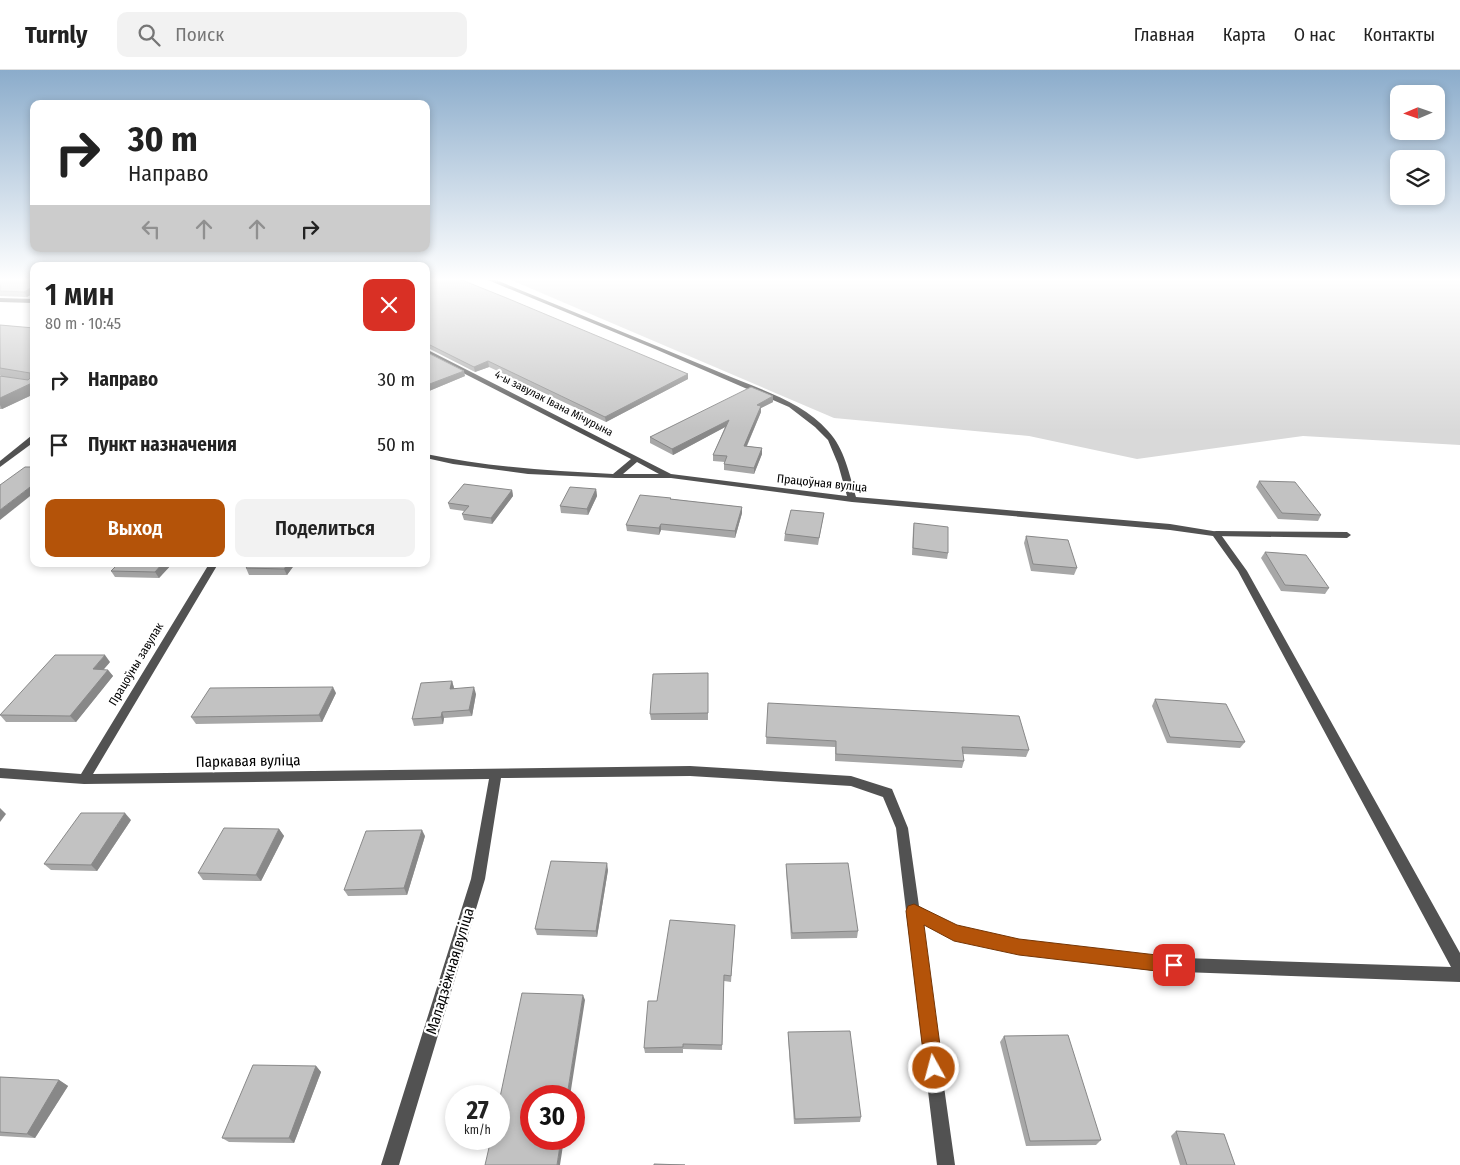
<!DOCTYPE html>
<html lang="ru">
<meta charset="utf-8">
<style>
body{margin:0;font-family:"Fira Sans Condensed",sans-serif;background:#f2f2f2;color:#222;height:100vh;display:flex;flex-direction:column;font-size:19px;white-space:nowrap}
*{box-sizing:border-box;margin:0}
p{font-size:16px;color:#767676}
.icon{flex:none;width:28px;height:28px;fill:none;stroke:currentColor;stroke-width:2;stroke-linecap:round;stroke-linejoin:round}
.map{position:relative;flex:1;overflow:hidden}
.sheet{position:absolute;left:30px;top:192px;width:400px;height:305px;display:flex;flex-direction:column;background:#fff;border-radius:10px;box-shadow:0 2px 8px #0003}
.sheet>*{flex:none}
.guide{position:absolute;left:30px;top:30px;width:400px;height:152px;border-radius:10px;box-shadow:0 2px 8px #0003;background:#fff;color:#222;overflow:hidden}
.needle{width:32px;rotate:268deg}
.controls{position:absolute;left:1390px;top:15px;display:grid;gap:10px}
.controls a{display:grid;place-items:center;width:55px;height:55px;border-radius:10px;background:#fff;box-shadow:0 2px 8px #0003;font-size:25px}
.speed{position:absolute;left:445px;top:1015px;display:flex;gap:10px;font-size:25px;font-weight:700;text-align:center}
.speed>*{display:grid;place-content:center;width:65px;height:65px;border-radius:50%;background:#fff;box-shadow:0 2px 8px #0003;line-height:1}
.speed small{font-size:12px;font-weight:400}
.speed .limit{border:8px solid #d22;background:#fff;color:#111}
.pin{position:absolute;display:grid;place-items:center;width:42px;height:42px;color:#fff;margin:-21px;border-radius:10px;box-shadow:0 2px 8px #0006}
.me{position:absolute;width:55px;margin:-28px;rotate:353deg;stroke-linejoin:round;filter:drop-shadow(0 0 4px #0008)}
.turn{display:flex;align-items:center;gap:18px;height:105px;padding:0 15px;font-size:22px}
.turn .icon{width:65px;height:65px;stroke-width:2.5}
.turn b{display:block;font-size:35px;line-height:42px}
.lanes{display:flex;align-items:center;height:48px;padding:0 15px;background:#0003;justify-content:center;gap:25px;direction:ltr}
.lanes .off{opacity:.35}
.round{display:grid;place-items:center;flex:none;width:52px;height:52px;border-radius:10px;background:#f2f2f2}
.summary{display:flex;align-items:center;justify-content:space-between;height:85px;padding:0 15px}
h1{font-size:30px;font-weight:600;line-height:38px}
.primary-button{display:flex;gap:10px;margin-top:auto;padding:10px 15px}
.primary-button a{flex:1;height:58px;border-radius:10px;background:#b45309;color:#fff;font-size:20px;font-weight:600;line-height:58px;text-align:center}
.primary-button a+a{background:#f2f2f2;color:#222}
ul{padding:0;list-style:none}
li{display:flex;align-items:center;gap:15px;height:65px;padding:0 15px}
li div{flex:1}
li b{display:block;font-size:19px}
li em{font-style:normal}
header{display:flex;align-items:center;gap:30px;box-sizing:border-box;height:70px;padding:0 25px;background:#fff;border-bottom:1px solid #e0e0e0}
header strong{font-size:24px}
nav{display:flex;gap:28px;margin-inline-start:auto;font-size:18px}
.search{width:350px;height:45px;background:#f2f2f2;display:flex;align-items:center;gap:12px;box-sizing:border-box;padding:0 18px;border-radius:10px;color:#767676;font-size:19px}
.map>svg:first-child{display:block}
.green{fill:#d9d9d9}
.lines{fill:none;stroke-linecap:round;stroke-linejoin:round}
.lane{fill:#525252;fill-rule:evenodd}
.street{fill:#525252;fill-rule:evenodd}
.wall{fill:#a7a7a7}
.shaded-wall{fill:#888}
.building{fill:#c2c2c2;stroke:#888}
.route{fill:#b45309;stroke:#753606}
.labels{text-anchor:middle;stroke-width:4.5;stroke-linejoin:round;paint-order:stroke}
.far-street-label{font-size:11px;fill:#000;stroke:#fff}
.street-label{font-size:12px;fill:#000;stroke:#fff}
.near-street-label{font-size:15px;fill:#000;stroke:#fff}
</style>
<header>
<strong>Turnly</strong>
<div class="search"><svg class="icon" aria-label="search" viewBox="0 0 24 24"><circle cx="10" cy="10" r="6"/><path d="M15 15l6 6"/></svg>Поиск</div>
<nav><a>Главная</a><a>Карта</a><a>О нас</a><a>Контакты</a></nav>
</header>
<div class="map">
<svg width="1460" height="1095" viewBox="0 0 1460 1095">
<rect width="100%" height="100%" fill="#fff"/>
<!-- green -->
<path class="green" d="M506 208H1460V375L1303 366 1137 389 1029 366 834 348Z"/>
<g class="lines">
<!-- lane -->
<g class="lane">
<path d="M0 228 34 229V233L0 232Z"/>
<path d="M1216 461 1347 462 1351 465 1347 468 1213 466 1212 464 1213 462Z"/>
</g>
<!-- street -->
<g class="street">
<path d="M483 208H491C567 239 643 270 719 302 755 318 801 330 828 361 845 379 849 404 856 427L1170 454 1219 462 1247 501 1460 883V912L1155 901 1019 884 954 870 921 853 955 1095H937L896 758 883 727 851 716 690 706 501 708 485 809 399 1095H381L471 809 489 709 84 714 0 708V698L81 704 209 494H218L93 704 690 696 851 706 892 719 908 758 919 836 956 857 1019 870 1155 887 1451 897 1238 501 1213 466 1170 460 852 432 671 408H615L528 404 453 394 426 388V384C488 397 550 401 613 404L631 389 426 284V279L671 404 847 426 838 394 828 370 815 357 789 337 655 279ZM637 392 659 404H623Z"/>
<path d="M31 366H34V372L0 397V391Z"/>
</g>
</g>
<!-- wall -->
<g class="wall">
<path d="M0 208H34L27 227 0 226Z"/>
<path d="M426 208 688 304V309L606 352 489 297 475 302 426 277Z"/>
<path d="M0 255 34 258V324L2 339H0V306H1L0 305Z"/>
<path d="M426 282 465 306 429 321 426 319Z"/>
<path d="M773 326V332L761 338V342L747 376 762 378V384L754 404 724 400V394L725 392 713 391V385L725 357 673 385 650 373V367Z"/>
<path d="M1259 411 1321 445 1318 451 1278 449 1256 417Z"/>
<path d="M596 419 597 426 588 445 561 443 560 436Z"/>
<path d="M512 420 513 426 492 454 464 450 462 444 464 441 450 439 448 433Z"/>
<path d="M671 428V429L742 437V443L735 468 661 460 659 465 627 461 626 455Z"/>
<path d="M824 443 818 475 784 471 785 464Z"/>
<path d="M914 453 948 483 947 489 912 485 913 459Z"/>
<path d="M1026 466 1077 498 1074 505 1031 501 1024 473Z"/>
<path d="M1265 482 1329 518 1325 524 1281 521 1261 488Z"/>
<path d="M118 494H172L159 508 115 507 111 501Z"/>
<path d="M249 494H295L287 505H249L246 498Z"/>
<path d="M110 592 103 600H108L113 606 76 652H6L0 645Z"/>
<path d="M708 603V650H651L650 644Z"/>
<path d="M452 611 454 618 476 624 472 646 444 648 443 654 414 656 412 649Z"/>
<path d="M336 623 322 652 196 654 191 647Z"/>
<path d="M1155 629 1245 672 1240 678 1167 673 1152 636Z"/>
<path d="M768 633 1029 680 1026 687 963 684 964 691 962 698 835 691V677L766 674Z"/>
<path d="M131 750 97 801 51 800 44 794Z"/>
<path d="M279 759 284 766 261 811 203 810 198 803Z"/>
<path d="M425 766 407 825 348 826 344 820Z"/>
<path d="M786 794 858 861 857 868 791 869 786 800Z"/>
<path d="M608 800 597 867 537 865 535 859Z"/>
<path d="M735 855 731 912 724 911 722 980 683 979V983H645L644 978 657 931Z"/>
<path d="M788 962 861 1047 860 1052 794 1054 788 967Z"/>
<path d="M1004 966 1101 1070 1096 1075 1026 1076 1000 972Z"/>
<path d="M316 996 321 1002 294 1073 229 1072 222 1068Z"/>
<path d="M0 1007 59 1010 68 1016 35 1068 0 1066Z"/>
<path d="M1176 1061 1235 1095H1180L1171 1066Z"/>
</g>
<!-- shaded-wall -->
<g class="shaded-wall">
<path d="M34 216V223L27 227 24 222Z"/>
<path d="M488 291 489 297 475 302 474 297Z"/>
<path d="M464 301 465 306 429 321 427 315Z"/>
<path d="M688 304V309L606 352 605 347Z"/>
<path d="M34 312V324L2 339 0 335V328Z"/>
<path d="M773 326V332L761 338V342L744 382V376L757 335Z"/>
<path d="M729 350V355L673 385 672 379Z"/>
<path d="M762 378V384L754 404V398Z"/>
<path d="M34 414V423L0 450V440Z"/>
<path d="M596 419 597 426 588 445 587 439Z"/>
<path d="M512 420 513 426 492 454 491 448Z"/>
<path d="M742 437V443L735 468V461Z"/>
<path d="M661 454V460L659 465V458Z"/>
<path d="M162 494H172L159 508 155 502Z"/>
<path d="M288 494H295L287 505 284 499Z"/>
<path d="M105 585 110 592 98 606 93 599Z"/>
<path d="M108 600 113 606 76 652 70 646Z"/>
<path d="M452 611 454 618 452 625 450 619Z"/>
<path d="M333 617 336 623 322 652 319 645Z"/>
<path d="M474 617 476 624 472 646 469 640Z"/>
<path d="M442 642 444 648 443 654 441 647Z"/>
<path d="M0 738 6 744 0 752Z"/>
<path d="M125 743 131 750 97 801 91 795Z"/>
<path d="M279 759 284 766 261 811 256 805Z"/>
<path d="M422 760 425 766 407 825 404 818Z"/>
<path d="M607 793 608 800 597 867 596 861Z"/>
<path d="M583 925 585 930 570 1026H567Z"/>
<path d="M316 996 321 1002 294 1073 289 1068Z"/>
<path d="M59 1010 68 1016 35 1068 27 1064Z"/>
<path d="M561 1069H564L560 1095H557Z"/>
</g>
<!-- building -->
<g class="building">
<path d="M0 208H34V216L24 222 0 221Z"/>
<path d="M426 208H457L509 229 688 304 605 347 488 291 474 297 426 273Z"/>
<path d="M0 255 34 258V312L0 328V306L28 310 30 308V303L0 298Z"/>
<path d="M426 282 464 301 427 315 426 314Z"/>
<path d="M751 317 773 326 757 335 761 336 744 376 762 378 754 398 724 394 727 386 713 385 729 350 672 379 650 367Z"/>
<path d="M25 397H34V414L0 440V415Z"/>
<path d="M1259 411 1295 412 1321 445 1282 443Z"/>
<path d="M464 414 512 420 491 448 462 444 469 436 448 433Z"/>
<path d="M570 417 596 419 587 439 560 436Z"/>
<path d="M640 425 671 428 670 429 742 437 735 461 661 454 659 458 626 455Z"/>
<path d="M791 440 824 443 819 468 785 464Z"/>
<path d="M914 453 948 457V483L913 478Z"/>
<path d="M1026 466 1068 470 1077 498 1033 494Z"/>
<path d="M1265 482 1306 485 1329 518 1285 515Z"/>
<path d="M118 494H162L155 502 111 501Z"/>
<path d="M249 494H288L284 499 246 498Z"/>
<path d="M55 585H105L93 599 108 600 70 646 0 645Z"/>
<path d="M708 603V643L650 644 653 604Z"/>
<path d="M452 611 450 619 474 617 469 640 442 642 441 647 412 649 421 613Z"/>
<path d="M333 617 319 645 191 647 210 618Z"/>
<path d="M1155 629 1226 634 1245 672 1170 667Z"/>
<path d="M768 633 1019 646 1029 680 962 677 964 691 836 684V671L766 667Z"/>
<path d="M81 743H125L91 795 44 794Z"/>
<path d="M224 758 279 759 256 805 198 803Z"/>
<path d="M422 760 404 818 344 820 366 761Z"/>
<path d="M551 791 607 793 596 861 535 859Z"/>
<path d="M848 793 858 861 792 863 786 794Z"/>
<path d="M670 850 735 855 731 906 724 905 722 975 683 974V977L644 978 648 931H657Z"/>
<path d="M522 923 583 925 567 1026H531V1069H561L557 1095H485L491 1069H499V1032Z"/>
<path d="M850 961 861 1047 795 1049 788 962Z"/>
<path d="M1068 965 1101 1070 1030 1071 1004 966Z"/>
<path d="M253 995 316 996 289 1068H222Z"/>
<path d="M0 1007 59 1010 27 1064 0 1062Z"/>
<path d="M1176 1061 1224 1064 1235 1095H1187Z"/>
<path d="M654 1094 685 1095H654Z"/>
</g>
<!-- sky -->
<linearGradient id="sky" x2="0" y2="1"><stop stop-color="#8baccb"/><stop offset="0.58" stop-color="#fff"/><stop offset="1" stop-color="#fff" stop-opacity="0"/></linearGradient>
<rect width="1460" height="361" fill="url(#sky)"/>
<!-- route -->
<path class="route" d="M914 834 957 855 1019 869 1174 887 1180 889 1183 895 1180 901 1174 903 1019 885 954 871 924 855 943 998 940 1004 934 1007 927 1004 925 998 906 841 908 836Z"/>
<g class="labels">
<!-- far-street labels -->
<g class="far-street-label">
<text transform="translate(554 333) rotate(27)" y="4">4-ы завулак Івана Мічурына</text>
</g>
<!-- street labels -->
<g class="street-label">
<text transform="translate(822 413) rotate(6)" y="4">Працоўная вуліца</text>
<text transform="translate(136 594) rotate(-59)" y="4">Працоўны завулак</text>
</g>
<!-- near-street labels -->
<g class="near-street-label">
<text transform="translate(248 691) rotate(-1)" y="5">Паркавая вуліца</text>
<text transform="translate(450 901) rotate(-73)" y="5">Маладзёжная вуліца</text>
</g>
</g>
</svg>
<div class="controls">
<a><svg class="needle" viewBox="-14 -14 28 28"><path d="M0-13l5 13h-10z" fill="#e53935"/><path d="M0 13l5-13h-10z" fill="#767676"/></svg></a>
<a><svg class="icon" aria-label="layers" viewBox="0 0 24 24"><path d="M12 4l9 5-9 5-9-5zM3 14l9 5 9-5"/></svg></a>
</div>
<div class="speed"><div>27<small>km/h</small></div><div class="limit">30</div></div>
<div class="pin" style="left:1174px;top:895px;background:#d93025"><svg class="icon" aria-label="arrive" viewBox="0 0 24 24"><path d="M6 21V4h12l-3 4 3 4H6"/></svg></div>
<svg class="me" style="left:934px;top:998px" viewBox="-20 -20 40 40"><circle r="17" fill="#b45309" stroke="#fff" stroke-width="3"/><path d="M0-11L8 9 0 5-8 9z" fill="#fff"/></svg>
<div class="guide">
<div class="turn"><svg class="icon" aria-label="right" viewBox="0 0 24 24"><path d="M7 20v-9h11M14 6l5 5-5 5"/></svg><div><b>30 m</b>Направо</div></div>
<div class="lanes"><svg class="icon off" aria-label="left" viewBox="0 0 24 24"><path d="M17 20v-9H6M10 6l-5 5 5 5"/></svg><svg class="icon off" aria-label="ahead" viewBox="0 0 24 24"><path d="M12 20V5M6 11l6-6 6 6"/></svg><svg class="icon off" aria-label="ahead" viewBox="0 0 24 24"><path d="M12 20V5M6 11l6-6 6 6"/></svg><svg class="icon" aria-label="right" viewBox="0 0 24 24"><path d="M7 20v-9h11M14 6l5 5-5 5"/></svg></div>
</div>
<section class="sheet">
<div class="summary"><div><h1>1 мин</h1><p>80 m · 10:45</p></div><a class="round" style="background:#d93025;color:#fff"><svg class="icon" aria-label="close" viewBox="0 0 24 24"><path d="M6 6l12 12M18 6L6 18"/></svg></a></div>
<ul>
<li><svg class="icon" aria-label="right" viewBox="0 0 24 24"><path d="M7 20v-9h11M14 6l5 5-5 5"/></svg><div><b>Направо</b></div><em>30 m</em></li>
<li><svg class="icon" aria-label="arrive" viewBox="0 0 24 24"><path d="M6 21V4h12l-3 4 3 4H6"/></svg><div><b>Пункт назначения</b></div><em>50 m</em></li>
</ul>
<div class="primary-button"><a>Выход</a><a>Поделиться</a></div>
</section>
</div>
